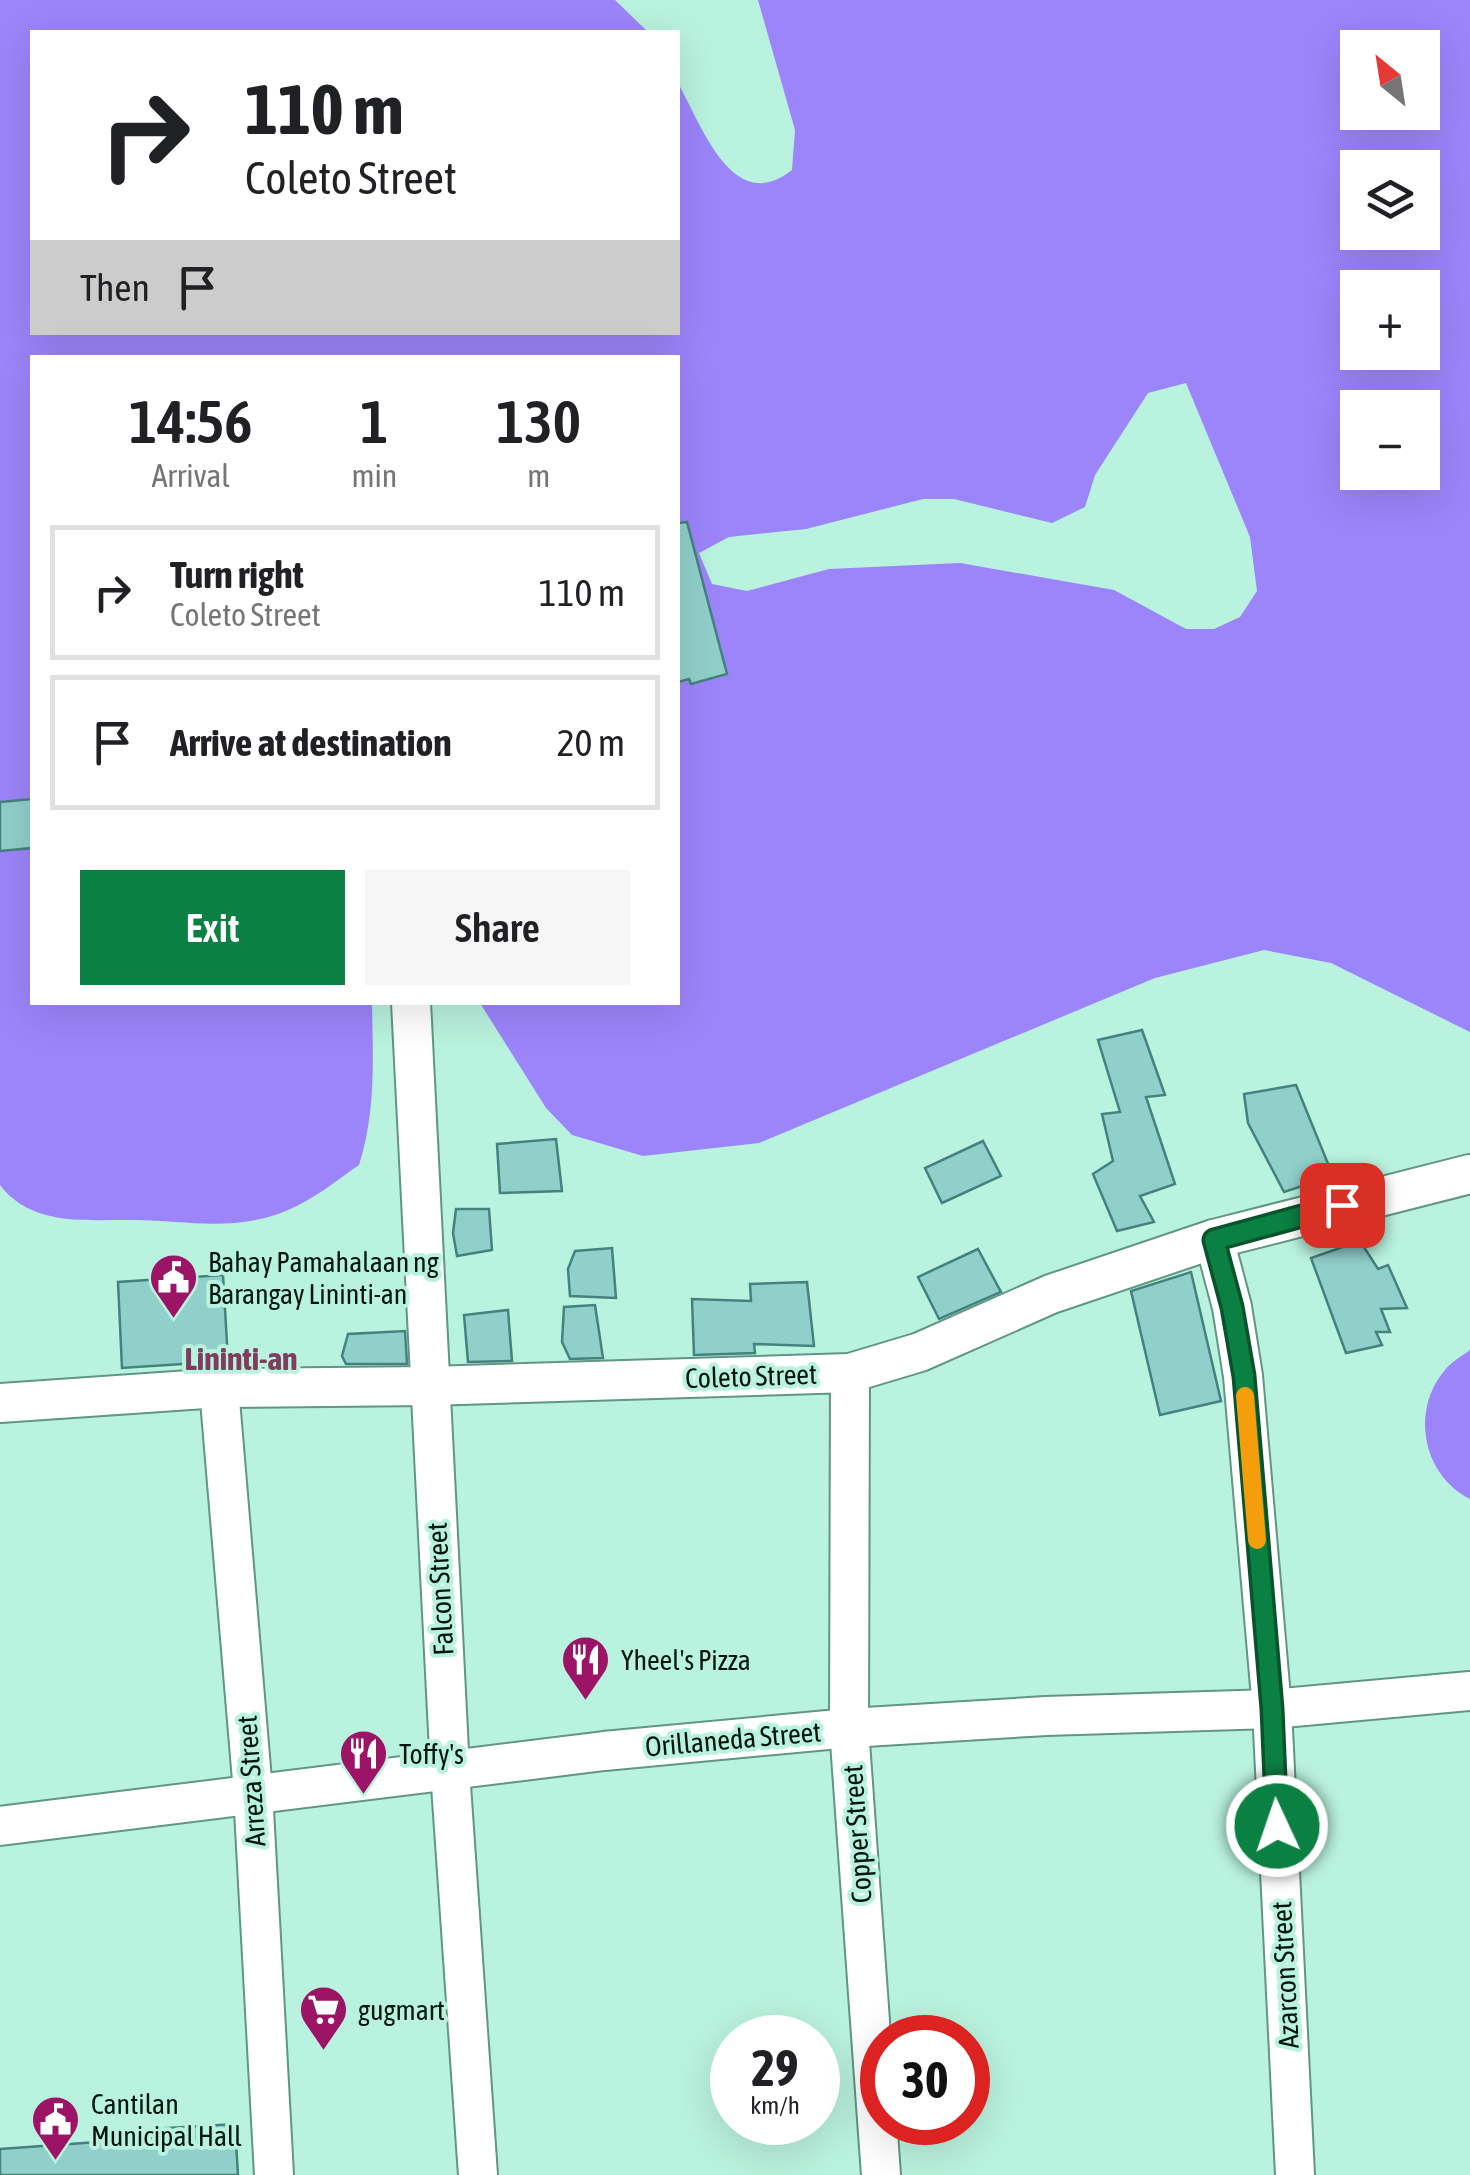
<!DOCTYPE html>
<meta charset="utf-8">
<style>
body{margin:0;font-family:"Asap Condensed",sans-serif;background:#f6f6f6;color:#202124;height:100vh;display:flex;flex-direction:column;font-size:38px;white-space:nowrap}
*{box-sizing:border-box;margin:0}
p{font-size:32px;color:#757577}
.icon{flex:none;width:55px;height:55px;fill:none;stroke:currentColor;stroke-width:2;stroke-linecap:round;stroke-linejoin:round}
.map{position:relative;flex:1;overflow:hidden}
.side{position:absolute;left:30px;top:355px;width:650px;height:650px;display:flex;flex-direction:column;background:#fff;border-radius:0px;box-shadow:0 10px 40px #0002}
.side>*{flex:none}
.guide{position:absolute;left:30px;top:30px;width:650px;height:305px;border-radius:0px;box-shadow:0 10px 40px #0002;background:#fff;color:#202124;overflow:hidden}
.needle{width:65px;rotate:330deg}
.fabs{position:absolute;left:1340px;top:30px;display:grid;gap:20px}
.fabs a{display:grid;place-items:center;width:100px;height:100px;border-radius:0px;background:#fff;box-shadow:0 10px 40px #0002;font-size:50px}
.speed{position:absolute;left:710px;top:2015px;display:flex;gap:20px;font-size:50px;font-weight:700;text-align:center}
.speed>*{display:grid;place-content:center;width:130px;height:130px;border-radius:50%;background:#fff;box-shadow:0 10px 40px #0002;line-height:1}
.speed small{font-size:25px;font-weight:400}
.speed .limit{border:15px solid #d22;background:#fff;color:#111}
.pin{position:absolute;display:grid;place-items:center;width:85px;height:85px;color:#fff;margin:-42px;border-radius:20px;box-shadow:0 5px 15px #0006}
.me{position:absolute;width:110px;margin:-55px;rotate:357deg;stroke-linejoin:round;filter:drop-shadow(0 0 8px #0008)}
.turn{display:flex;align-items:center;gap:35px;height:210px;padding:0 50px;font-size:45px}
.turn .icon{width:130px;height:130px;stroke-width:2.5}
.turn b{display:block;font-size:70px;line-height:85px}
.then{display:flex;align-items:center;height:95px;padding:0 50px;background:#0003;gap:20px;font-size:38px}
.eta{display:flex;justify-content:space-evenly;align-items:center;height:170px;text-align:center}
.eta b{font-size:60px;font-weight:600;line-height:70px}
.cta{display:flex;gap:20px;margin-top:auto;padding:20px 50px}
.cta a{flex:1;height:115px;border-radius:0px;background:#0b8043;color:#fff;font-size:40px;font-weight:600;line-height:115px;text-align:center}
.cta a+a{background:#f6f6f6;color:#202124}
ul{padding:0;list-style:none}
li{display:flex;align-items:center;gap:30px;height:135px;margin:0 20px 15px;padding:0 30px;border:5px solid #e0e0e0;border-radius:0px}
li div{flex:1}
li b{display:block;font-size:38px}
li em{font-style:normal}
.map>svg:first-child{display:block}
.water{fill:#9c84fa;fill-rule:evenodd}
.building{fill:#91cfcb;stroke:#44827e;stroke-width:2.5}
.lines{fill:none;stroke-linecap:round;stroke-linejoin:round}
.minor-casing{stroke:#609683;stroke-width:42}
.minor{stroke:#fff;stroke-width:38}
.route-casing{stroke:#07532c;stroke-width:25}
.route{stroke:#0b8043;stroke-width:18}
.slow{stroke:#f59e0b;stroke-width:18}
.labels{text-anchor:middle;stroke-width:8;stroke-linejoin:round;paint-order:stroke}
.poi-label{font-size:28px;fill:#02160f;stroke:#b9f2de;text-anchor:start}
.street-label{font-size:28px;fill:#02160f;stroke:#b9f2de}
.quarter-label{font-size:32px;font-weight:bold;fill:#7f3c5d;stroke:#b9f2de}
</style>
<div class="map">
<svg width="1470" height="2175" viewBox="0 0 1470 2175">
<rect width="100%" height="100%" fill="#b9f2de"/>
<!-- water -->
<g class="water">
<path d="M0 0H615L648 32H32V332H678V83C702 126 733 217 792 170L795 130 758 0H1470V1032L1331 963 1264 950 1155 978 759 1143 643 1156 572 1135 546 1108 480 1003 678 1002V358H32V1002L372 1003C373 1058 376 1112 359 1165 337 1180 313 1200 288 1210 237 1232 188 1221 136 1220 88 1219 33 1228 0 1185ZM1358 48H1422V112H1358ZM1358 168H1422V232H1358ZM1358 288H1422V352H1358ZM1186 383 1250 537 1257 591 1240 617 1214 629H1186L1114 590 960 563 829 569 747 591 712 584 699 553 729 537 806 529 923 499H954L1052 523 1085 507 1095 475 1148 393ZM1358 408H1422V472H1358Z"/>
<path d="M1470 1350V1499C1423 1475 1410 1411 1445 1370 1451 1362 1462 1356 1470 1350Z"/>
</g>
<!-- building -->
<g class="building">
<path d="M687 522 727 674 691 684 689 679 678 682V523Z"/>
<path d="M32 799V848L0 851V802Z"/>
<path d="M1142 1030 1165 1095 1146 1097 1175 1184 1140 1196 1154 1222 1117 1231 1093 1174 1113 1161 1102 1114 1120 1112 1098 1040Z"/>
<path d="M1296 1085 1333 1176 1284 1192 1248 1123 1244 1094Z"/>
<path d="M556 1139 562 1191 500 1193 497 1144Z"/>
<path d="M983 1141 1001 1176 942 1203 925 1168Z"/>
<path d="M456 1209H489L492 1250 457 1256 453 1233Z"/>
<path d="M1360 1241 1378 1269 1388 1265 1407 1308 1381 1309 1390 1332H1376L1382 1345 1346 1353 1311 1258Z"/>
<path d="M612 1248 616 1298 570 1296 568 1269 575 1251Z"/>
<path d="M978 1249 1001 1292 939 1319 918 1277Z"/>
<path d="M1191 1272 1221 1401 1160 1415 1131 1291Z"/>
<path d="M223 1275 228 1361 122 1368 118 1282Z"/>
<path d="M807 1282 814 1346 754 1344 755 1353 694 1355 692 1299 751 1301 750 1284Z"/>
<path d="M595 1305 603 1358 570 1359 562 1342 564 1307Z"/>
<path d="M508 1310 512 1361 468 1362 464 1315Z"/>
<path d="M405 1331 407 1364H346L342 1356 348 1334Z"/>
<path d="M235 2124 238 2175H0V2149L153 2138 152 2129Z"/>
</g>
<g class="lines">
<defs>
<g id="minor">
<path d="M411 1002 450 1771 478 2175"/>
<path d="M1214 1239 1232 1307 1243 1376 1272 1709 1295 2175"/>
<path d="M850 1373 849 1728 881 2175"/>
<path d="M219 1388 253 1792 274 2175"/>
<path d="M0 1403 219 1388 429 1386 850 1373 920 1352 1051 1294 1214 1239 1470 1174"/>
<path d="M0 1826 604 1751 849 1728 1046 1716 1272 1709 1470 1691"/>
</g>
</defs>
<!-- minor casing -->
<use href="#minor" class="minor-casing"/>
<!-- minor -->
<use href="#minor" class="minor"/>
</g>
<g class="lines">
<defs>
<path id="route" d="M1277 1826 1272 1709 1244 1376 1232 1307 1214 1240 1342 1205"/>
</defs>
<!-- route casing -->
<use href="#route" class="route-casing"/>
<!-- route -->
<use href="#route" class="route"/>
<!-- slow -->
<path class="slow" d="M1245 1396 1257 1540"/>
</g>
<!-- icons -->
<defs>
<symbol id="civic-pin" viewBox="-11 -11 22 30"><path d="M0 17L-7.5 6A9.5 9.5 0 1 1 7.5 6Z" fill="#9b1465" stroke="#b9f2de"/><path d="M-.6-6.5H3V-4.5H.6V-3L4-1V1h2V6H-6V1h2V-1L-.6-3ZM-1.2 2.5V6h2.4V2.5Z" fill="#fff"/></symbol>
<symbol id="restaurant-pin" viewBox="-11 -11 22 30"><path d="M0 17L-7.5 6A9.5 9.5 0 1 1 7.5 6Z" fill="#9b1465" stroke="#b9f2de"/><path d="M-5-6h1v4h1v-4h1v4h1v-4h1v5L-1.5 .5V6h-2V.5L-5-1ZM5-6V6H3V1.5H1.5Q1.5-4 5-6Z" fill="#fff"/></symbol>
<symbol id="supermarket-pin" viewBox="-11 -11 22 30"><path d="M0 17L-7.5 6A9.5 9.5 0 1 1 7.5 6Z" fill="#9b1465" stroke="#b9f2de"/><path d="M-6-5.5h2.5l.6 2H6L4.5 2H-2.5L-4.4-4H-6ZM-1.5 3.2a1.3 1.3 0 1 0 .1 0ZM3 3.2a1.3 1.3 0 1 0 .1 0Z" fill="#fff"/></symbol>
</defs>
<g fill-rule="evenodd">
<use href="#civic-pin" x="146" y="1250" width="55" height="75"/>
<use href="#restaurant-pin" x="558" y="1632" width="55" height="75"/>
<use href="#restaurant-pin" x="336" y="1726" width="55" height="75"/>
<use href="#supermarket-pin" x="296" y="1982" width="55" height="75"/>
<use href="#civic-pin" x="28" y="2092" width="55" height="75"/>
</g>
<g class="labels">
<!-- poi labels -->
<g class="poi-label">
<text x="208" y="1272">Bahay Pamahalaan ng<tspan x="208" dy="32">Barangay Lininti-an</tspan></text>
<text x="621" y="1670">Yheel's Pizza</text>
<text x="399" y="1764">Toffy's</text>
<text x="358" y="2020">gugmart</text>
<text x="91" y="2114">Cantilan<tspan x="91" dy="32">Municipal Hall</tspan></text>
</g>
<!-- street labels -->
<g class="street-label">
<text transform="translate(751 1376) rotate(-2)" y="10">Coleto Street</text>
<text transform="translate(440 1589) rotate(-93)" y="10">Falcon Street</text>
<text transform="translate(733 1739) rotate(-5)" y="10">Orillaneda Street</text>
<text transform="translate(251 1781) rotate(-94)" y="10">Arreza Street</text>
<text transform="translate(857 1834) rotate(-94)" y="10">Copper Street</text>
<text transform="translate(1285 1975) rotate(-93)" y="10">Azarcon Street</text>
</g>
<!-- quarter labels -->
<g class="quarter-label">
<text x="241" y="1370">Lininti-an</text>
</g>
</g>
</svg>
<div class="fabs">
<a><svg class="needle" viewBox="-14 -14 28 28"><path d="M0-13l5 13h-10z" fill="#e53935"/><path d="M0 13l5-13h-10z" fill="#757577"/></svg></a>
<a><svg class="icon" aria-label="layers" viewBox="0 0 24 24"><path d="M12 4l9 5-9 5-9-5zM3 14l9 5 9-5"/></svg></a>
<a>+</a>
<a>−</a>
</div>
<div class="speed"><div>29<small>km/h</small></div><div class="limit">30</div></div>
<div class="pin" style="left:1342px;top:1205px;background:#d93025"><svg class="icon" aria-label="arrive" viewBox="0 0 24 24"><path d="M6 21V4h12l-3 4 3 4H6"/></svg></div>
<svg class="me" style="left:1277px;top:1826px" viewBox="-20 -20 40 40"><circle r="17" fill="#0b8043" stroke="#fff" stroke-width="3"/><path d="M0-11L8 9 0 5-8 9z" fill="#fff"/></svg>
<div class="guide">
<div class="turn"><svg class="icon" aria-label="right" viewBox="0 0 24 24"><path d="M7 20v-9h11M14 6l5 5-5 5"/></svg><div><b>110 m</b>Coleto Street</div></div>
<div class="then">Then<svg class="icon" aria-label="arrive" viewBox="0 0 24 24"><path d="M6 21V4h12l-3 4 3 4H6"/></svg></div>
</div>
<section class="side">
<div class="eta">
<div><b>14:56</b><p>Arrival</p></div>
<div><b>1</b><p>min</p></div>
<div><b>130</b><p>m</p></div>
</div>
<ul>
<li><svg class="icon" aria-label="right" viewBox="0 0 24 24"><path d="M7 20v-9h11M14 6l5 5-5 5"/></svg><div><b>Turn right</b><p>Coleto Street</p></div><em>110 m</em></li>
<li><svg class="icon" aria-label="arrive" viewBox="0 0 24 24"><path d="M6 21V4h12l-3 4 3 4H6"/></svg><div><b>Arrive at destination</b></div><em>20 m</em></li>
</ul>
<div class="cta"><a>Exit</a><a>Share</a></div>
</section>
</div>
